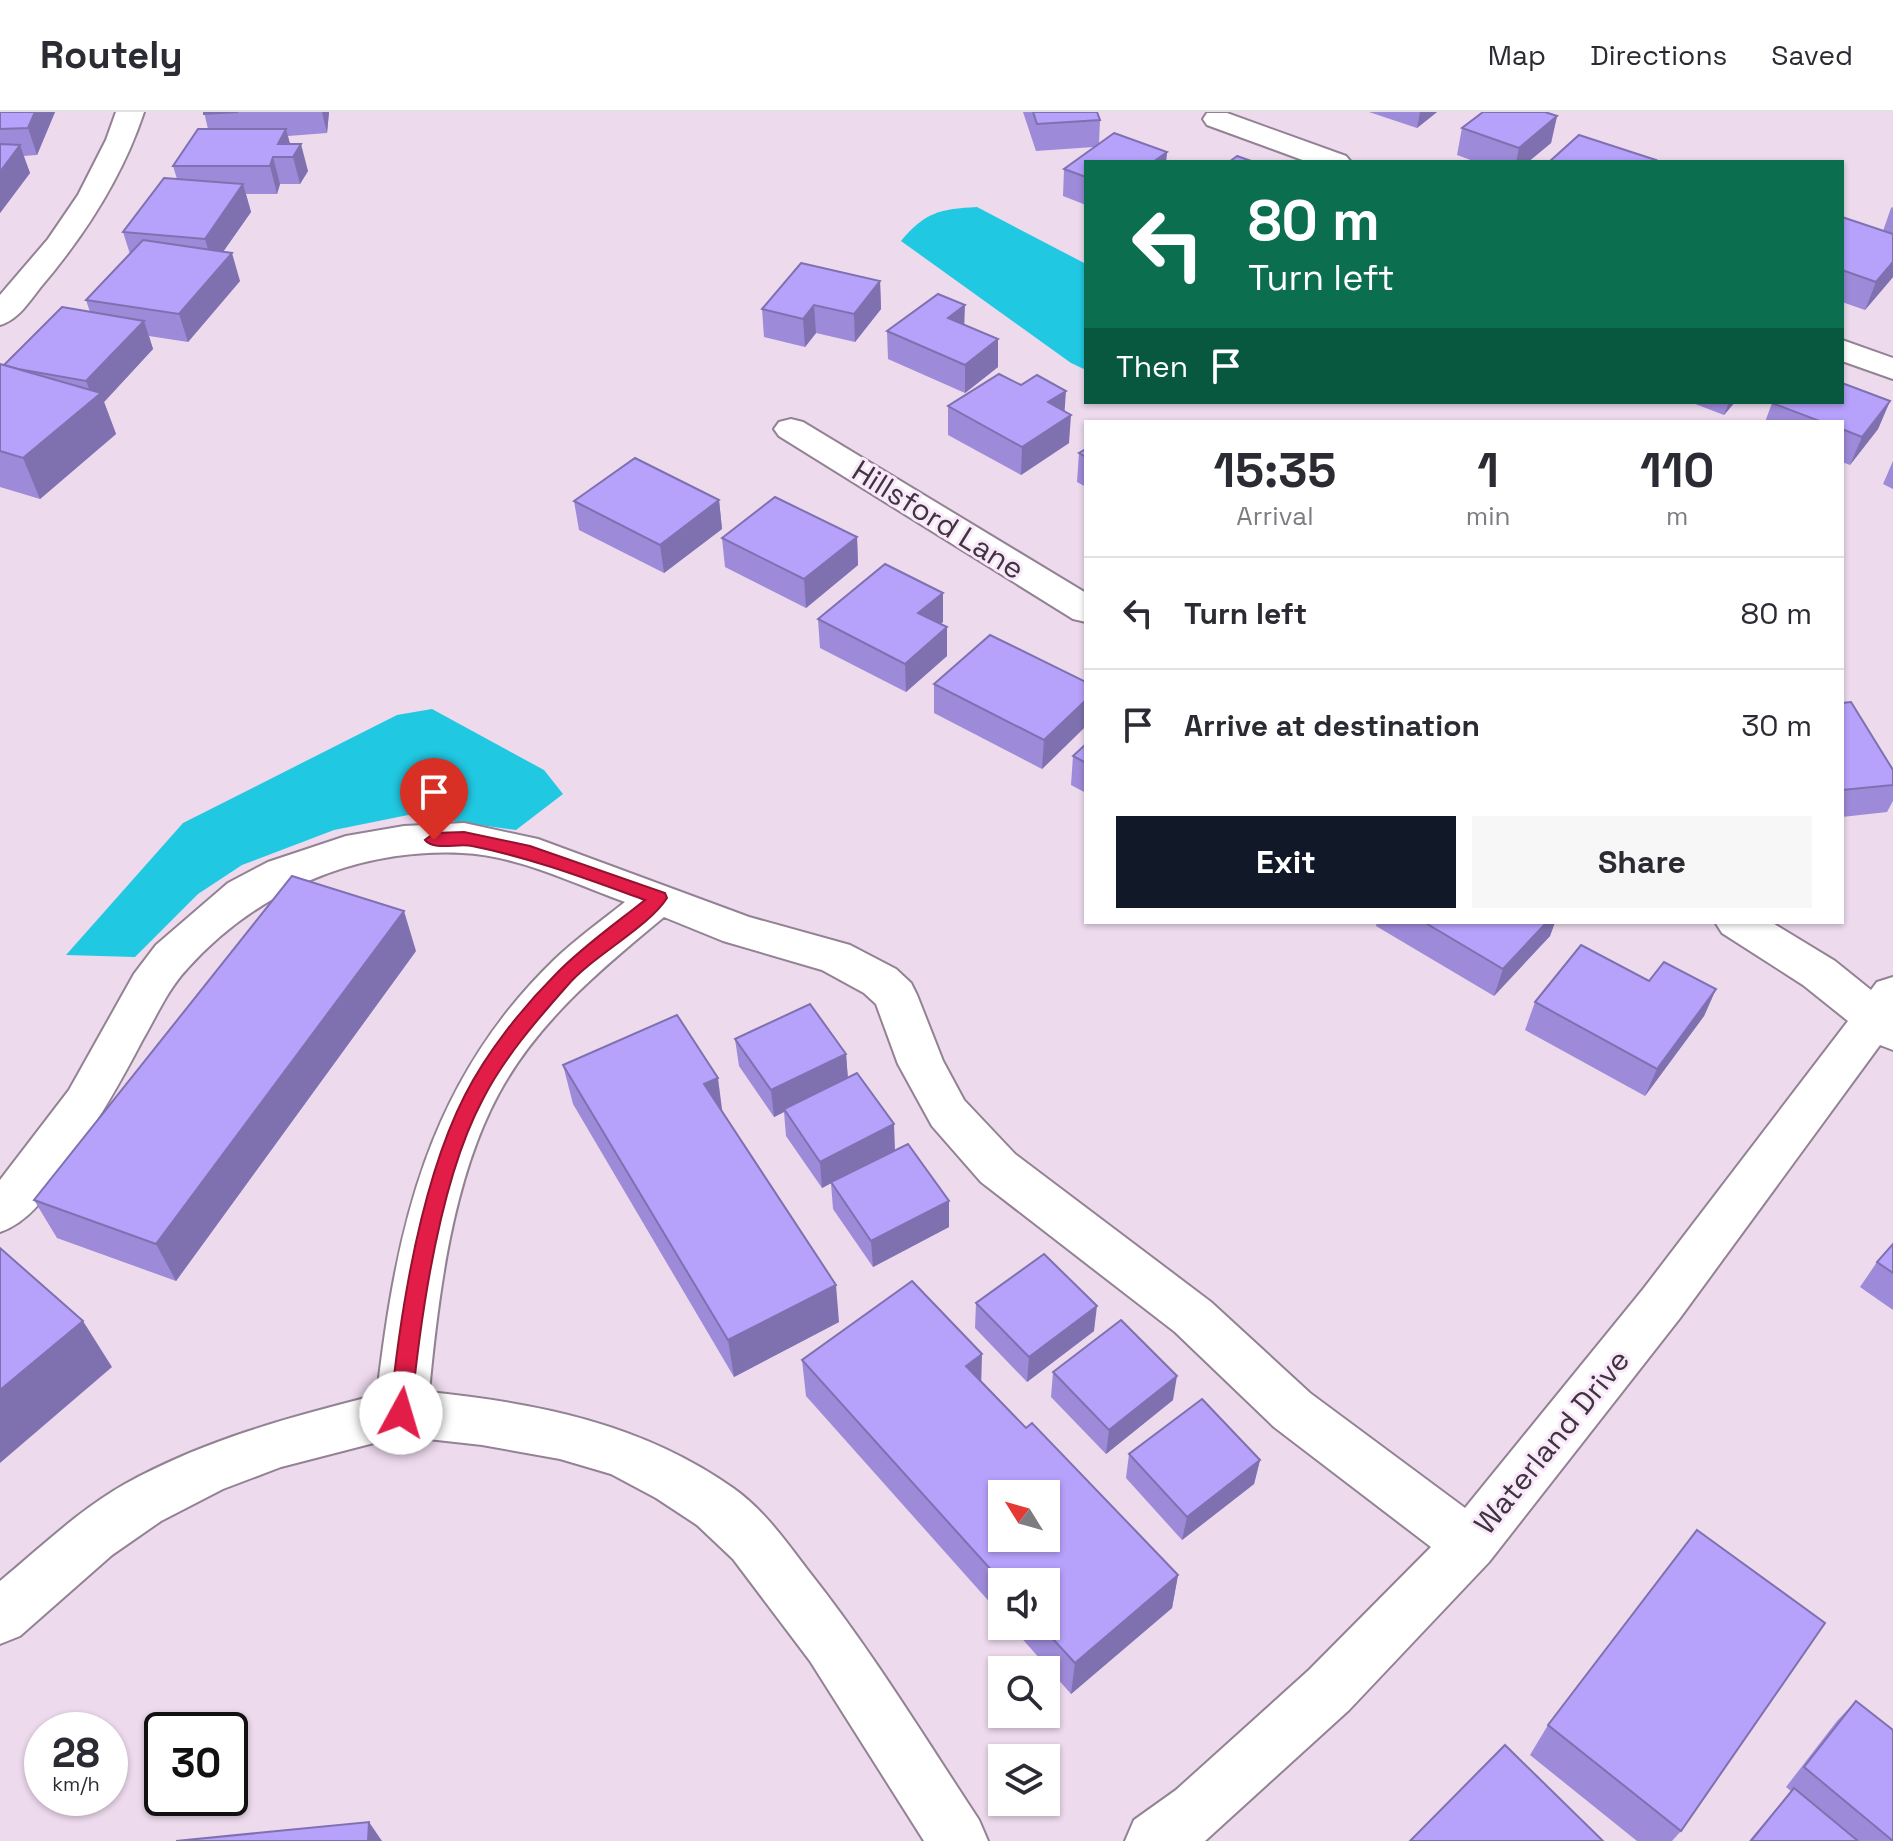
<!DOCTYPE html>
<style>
body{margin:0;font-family:"Space Grotesk",sans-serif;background:#f7f7f7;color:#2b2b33;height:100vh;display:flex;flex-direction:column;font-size:30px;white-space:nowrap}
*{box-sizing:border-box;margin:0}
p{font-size:26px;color:#7c7c81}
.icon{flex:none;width:44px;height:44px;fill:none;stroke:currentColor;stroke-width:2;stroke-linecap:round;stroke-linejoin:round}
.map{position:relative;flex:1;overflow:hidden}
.details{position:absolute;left:1084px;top:308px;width:760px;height:504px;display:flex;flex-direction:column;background:#fff;border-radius:0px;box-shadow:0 2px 6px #0004}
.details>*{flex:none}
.hud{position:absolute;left:1084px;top:48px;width:760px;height:244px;border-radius:0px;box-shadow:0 2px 6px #0004;background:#0b6e4f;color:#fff;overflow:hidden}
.needle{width:52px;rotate:307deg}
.controls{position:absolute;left:988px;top:1368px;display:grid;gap:16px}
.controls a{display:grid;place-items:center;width:72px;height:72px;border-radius:0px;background:#fff;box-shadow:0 2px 6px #0004;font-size:40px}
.speed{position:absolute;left:24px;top:1600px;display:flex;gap:16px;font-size:40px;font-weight:700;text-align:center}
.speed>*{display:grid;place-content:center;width:104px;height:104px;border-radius:50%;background:#fff;box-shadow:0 2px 6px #0004;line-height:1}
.speed small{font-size:20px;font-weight:400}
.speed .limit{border:4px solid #111;border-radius:12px;background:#fff;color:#111}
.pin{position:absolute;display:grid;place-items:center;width:68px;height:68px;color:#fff;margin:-82px -34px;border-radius:50% 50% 50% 0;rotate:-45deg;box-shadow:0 0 8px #0007}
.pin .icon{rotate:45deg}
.me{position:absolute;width:88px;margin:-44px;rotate:6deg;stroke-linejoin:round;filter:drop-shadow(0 0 6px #0008)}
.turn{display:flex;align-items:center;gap:28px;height:168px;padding:0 32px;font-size:36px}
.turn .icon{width:104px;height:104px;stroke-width:2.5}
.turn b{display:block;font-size:56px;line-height:68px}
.then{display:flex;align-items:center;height:76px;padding:0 32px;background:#0003;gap:16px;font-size:30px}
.eta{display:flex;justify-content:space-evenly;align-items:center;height:136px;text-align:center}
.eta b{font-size:48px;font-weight:700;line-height:56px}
.button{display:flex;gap:16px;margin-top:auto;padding:16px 32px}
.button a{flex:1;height:92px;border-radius:0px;background:#111827;color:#fff;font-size:32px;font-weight:700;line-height:92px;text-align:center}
.button a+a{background:#f7f7f7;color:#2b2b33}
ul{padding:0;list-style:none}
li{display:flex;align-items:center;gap:24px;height:112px;padding:0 32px;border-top:2px solid #e1e1e2}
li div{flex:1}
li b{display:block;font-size:30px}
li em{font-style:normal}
header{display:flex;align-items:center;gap:48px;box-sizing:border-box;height:112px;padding:0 40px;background:#fff;border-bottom:2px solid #e1e1e2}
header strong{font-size:38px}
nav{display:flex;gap:44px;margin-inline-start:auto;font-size:28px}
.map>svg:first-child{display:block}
.water{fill:#21c8e2}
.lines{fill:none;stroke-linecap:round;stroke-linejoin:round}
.minor-casing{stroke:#938294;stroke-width:4}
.minor{fill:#fff;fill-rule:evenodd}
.wall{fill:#9d8ad8}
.shaded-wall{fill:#7f71b0}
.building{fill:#b6a1fb;stroke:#7f71b0;stroke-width:2;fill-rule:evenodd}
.route{fill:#e11d48;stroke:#92132f;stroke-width:2}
.labels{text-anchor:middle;stroke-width:6;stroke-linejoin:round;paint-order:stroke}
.street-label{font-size:30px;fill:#3d363d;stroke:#fbe7fb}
</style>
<header>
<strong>Routely</strong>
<nav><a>Map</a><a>Directions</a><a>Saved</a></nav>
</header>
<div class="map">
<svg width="1893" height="1729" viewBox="0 0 1893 1729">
<rect width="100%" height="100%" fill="#eddaed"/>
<!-- water -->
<g class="water">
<path d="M977 95 1086 152V258L1071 251 901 129C925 100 940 97 977 95Z"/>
<path d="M432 597 544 658 563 682 516 718 408 703 334 718 242 753 198 782 135 845 66 843 183 711 397 603Z"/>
</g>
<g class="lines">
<defs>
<g id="minor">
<path d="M116 0H144C122 66 85 123 40 176 29 190 18 208 0 213V183L48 127 78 83 106 28Z"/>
<path d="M1207 1H1227L1346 44 1351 50H1308L1207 13 1203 7Z"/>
<path d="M1842 228 1893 246V267L1842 249Z"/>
<path d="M791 307 803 310 1086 481V510L1073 507 779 324 774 317 779 310Z"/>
<path d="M464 711 538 727 749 805 850 833 896 857 911 871 917 883 943 949 964 988 1015 1042 1211 1190 1310 1281 1465 1396 1644 1176 1848 909 1803 873 1722 821 1715 810H1771L1835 849 1871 878 1877 870 1893 865V938L1880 933 1680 1206 1489 1450 1349 1598 1205 1729H1125L1134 1708 1176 1678 1309 1558 1431 1435 1274 1315 1175 1220 981 1070 932 1014 898 952 876 892 864 881 822 858 723 829 664 805C601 857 537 910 498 983 452 1069 438 1185 429 1280 537 1291 643 1312 733 1376 763 1397 785 1428 807 1457 870 1536 923 1623 979 1708L988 1729H924L810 1549 733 1447 697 1413 656 1386 611 1362 560 1347 482 1333 401 1324 281 1355 223 1377 161 1409 112 1443 20 1524 0 1532V1469C40 1436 79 1398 125 1372 204 1328 290 1305 377 1283 396 1116 428 970 554 848 576 827 601 809 625 790 574 772 517 743 462 741 357 736 257 779 187 857 168 877 156 905 142 929 122 967 102 1003 77 1038 56 1068 36 1108 0 1120V1068L69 978 134 862 156 833 228 771 268 750 346 724 404 714Z"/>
</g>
</defs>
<!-- minor casing -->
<use href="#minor" class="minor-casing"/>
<!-- minor -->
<use href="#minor" class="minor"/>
</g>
<!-- wall -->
<g class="wall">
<path d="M0 0H55L37 43 23 44 30 61 0 101Z"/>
<path d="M204 0H329L327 21 288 24 290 32 308 59 300 72H280L277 82H246L251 100 223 140 240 169 188 230 149 224 153 237 104 290 116 322 40 387 0 375V252L4 253 90 200 86 188 130 142 123 120 177 67 173 54 208 17Z"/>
<path d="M1023 0H1097L1100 8 1099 32 1167 40 1166 50H1086V93L1063 84 1064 57 1094 35 1036 39Z"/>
<path d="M1369 0H1437L1417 16Z"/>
<path d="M1557 4 1551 31 1528 50H1476L1457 43 1462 16Z"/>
<path d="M1893 95V165L1865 198 1842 190V105L1883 119 1891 96Z"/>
<path d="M880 169 881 197 855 230 816 221 805 235 764 225 762 197Z"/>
<path d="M964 213 998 255 965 281 888 247 887 219Z"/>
<path d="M1021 273 1065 299 1069 331 1021 363 948 323V294Z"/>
<path d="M1890 289 1878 317 1850 353 1842 350V310H1765L1772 291Z"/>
<path d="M1690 290H1735L1724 303Z"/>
<path d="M1086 337V375L1077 370 1079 341Z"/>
<path d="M1893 349V377L1883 372Z"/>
<path d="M719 388 722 417 664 461 579 418 574 389Z"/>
<path d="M857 425 858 453 806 496 725 455 722 426Z"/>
<path d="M818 507 943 510 940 512 947 544 906 580 820 536Z"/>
<path d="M1086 570V614L1042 657 934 601V572Z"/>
<path d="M1842 591 1893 658V689L1887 700 1842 705Z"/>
<path d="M1086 632V681L1071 673 1073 644Z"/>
<path d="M1377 810H1555L1550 824 1494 884 1376 814Z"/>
<path d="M416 839 176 1169 57 1126 34 1088Z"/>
<path d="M1649 869 1716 877 1704 904 1645 984 1525 918 1535 890Z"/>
<path d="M735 927 846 942 848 966 895 1038 949 1115 873 1155 833 1097 831 1071 822 1076 786 1024 784 1000 774 1005 739 954Z"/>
<path d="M563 953 722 999 839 1210 734 1265 573 992Z"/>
<path d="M1893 1132V1198L1860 1175 1877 1150Z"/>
<path d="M976 1191 1094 1219 1027 1270 975 1216Z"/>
<path d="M802 1248 981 1270 1026 1316 1178 1463 1172 1496 1071 1582 1011 1514H1046L1002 1470V1504L806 1284Z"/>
<path d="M1053 1260 1173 1288 1106 1342 1051 1285Z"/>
<path d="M1129 1342 1260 1348 1254 1372 1182 1428 1126 1366Z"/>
<path d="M1856 1589 1893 1729H1749L1791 1679 1786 1675 1837 1609Z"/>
<path d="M1548 1613 1681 1719 1672 1729H1637L1530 1643Z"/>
</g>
<!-- shaded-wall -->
<g class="shaded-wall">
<path d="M35 0H55L37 43 28 16Z"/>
<path d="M322 0H329L327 21Z"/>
<path d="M1420 0H1437L1417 16Z"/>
<path d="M1557 4 1551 31 1528 50H1516L1519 36Z"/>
<path d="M286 17 293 44 278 32Z"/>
<path d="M301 32 308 59 300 72 293 45Z"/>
<path d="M20 33 30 61 0 101V60Z"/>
<path d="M1167 40 1166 50H1153Z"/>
<path d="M273 45 280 72 277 82 270 54Z"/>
<path d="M243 72 251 100 213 154 205 127Z"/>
<path d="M232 141 240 169 188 230 179 202Z"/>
<path d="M1893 150V165L1865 198 1876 170Z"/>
<path d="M880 169 881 197 855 230 854 202Z"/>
<path d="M814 193 816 221 805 235 803 207Z"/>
<path d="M965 193 964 221 948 206Z"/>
<path d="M144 209 153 237 104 290 116 322 40 387 23 346 93 287 86 269Z"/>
<path d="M998 227V255L965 281V253Z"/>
<path d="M1066 279 1064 307 1071 303 1069 331 1021 363 1022 335 1048 290Z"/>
<path d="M1890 289 1878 317 1850 353 1862 325Z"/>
<path d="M1729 290H1735L1724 303Z"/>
<path d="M719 388 722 417 664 461 660 433Z"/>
<path d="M857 425 858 453 806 496 804 467Z"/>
<path d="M943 481V510L919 530 918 501Z"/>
<path d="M947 515V544L906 580 905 552Z"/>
<path d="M1086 588V614L1042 657 1044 628Z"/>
<path d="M404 799 416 839 176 1169 156 1132Z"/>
<path d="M1547 810H1555L1550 824 1494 884 1503 857Z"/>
<path d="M1716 877 1704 904 1645 984 1657 957Z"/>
<path d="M846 942 848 969 784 997V1000L774 1005 771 978Z"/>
<path d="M718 966 723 1005 704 972Z"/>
<path d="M894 1012 895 1038 822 1076 820 1050Z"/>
<path d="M949 1089V1115L873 1155 871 1129Z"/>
<path d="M836 1173 839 1210 734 1265 728 1228Z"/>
<path d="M1097 1194 1094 1219 1027 1270 1029 1245Z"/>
<path d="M83 1209 112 1255 0 1351V1278Z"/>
<path d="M982 1242 981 1278 966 1254Z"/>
<path d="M1177 1264 1173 1288 1106 1342 1109 1318Z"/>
<path d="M1260 1348 1254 1372 1182 1428 1187 1405Z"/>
<path d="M1178 1463 1172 1496 1071 1582 1075 1551Z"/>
<path d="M369 1710 382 1729H368Z"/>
</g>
<!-- building -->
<g class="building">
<path d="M0 0H35L28 16 0 17Z"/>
<path d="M204 0H238L204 2Z"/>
<path d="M1033 0H1097L1100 8 1037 12Z"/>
<path d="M1483 0H1545L1557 4 1519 36 1462 16Z"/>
<path d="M198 17H286L278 32H301L293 45H273L270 54H173Z"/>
<path d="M1114 21 1167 40 1153 50H1086V65L1064 57Z"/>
<path d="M1579 23 1656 48 1654 50H1549Z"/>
<path d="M0 32 20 33 0 60Z"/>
<path d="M1237 44 1254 50H1229Z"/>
<path d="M164 66 243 72 205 127 123 120Z"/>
<path d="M1842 105 1893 122V150L1876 170 1842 158Z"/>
<path d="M143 128 232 141 179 202 86 188Z"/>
<path d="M801 151 880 169 854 202 814 193 803 207 762 197Z"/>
<path d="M938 182 965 193 948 206 998 227 965 253 887 219Z"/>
<path d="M62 195 144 209 86 269 18 257 4 253Z"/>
<path d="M0 252 101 281 23 346 0 339Z"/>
<path d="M999 262 1021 273 1037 263 1066 279 1048 290 1071 303 1022 335 948 294Z"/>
<path d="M1842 271 1890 289 1862 325 1842 317V310H1822L1772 291 1773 290H1842Z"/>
<path d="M1086 337V345L1079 341Z"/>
<path d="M635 346 719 388 660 433 574 389Z"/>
<path d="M775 385 857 425 804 467 722 426Z"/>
<path d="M885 452 943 481 918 501 947 515 905 552 818 507Z"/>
<path d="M990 523 1086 570V588L1044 628 934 572Z"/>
<path d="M1851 590 1893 658V673L1842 678V591Z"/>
<path d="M1086 632V651L1073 644Z"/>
<path d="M292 764 404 799 156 1132 34 1088Z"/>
<path d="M1424 810H1547L1503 857Z"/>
<path d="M1581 833 1649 869 1664 850 1716 877 1657 957 1535 890Z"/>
<path d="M810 892 846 942 771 978 735 927Z"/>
<path d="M677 903 718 966 704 972 836 1173 728 1228 563 953Z"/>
<path d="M857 961 894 1012 820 1050 784 997Z"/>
<path d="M908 1032 949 1089 871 1129 831 1070Z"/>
<path d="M1893 1132V1161L1877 1150Z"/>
<path d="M0 1136 83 1209 0 1278Z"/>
<path d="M1044 1142 1097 1194 1029 1245 976 1191Z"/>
<path d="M912 1169 982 1242 966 1254 1026 1316 1032 1311 1178 1463 1075 1551 1041 1514H1046V1470H1002L802 1248ZM1002 1382H1046V1426H1002Z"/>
<path d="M1121 1208 1177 1264 1109 1318 1053 1260Z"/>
<path d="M1202 1287 1260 1348 1187 1405 1129 1342Z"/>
<path d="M1697 1418 1825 1511 1681 1719 1548 1613Z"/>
<path d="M1856 1589 1893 1618V1729L1804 1655Z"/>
<path d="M1505 1633 1603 1729H1410Z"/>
<path d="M1794 1676 1858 1729H1751Z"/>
<path d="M369 1710 368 1729H176Z"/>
</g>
<!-- route -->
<path class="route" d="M464 720 530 734 665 781 667 786C649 815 591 845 567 874 536 909 504 946 483 987 439 1069 420 1208 411 1301L408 1308 401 1311 393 1308 390 1301C400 1201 419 1073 465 983 487 940 522 896 556 862 582 835 615 812 645 788 587 767 532 746 472 734 458 731 434 739 425 728L434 721Z"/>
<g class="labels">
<!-- street labels -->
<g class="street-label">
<text transform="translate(938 408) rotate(32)" y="10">Hillsford Lane</text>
<text transform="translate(1552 1330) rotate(-51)" y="10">Waterland Drive</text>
</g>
</g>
</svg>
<div class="controls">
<a><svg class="needle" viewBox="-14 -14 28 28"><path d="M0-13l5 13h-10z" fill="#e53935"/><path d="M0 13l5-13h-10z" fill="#7c7c81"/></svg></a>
<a><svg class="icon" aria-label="sound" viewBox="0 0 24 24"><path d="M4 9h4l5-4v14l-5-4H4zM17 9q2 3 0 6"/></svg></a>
<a><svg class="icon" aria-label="search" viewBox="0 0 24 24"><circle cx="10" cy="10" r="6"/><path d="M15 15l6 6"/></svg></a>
<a><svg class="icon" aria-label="layers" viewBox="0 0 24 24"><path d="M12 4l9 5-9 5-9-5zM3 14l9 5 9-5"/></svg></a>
</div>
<div class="speed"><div>28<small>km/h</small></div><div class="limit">30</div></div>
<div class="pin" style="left:434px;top:728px;background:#d93025"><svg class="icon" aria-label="arrive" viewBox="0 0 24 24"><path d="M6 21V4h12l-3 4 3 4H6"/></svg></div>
<svg class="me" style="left:401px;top:1301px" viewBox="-20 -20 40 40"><circle r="19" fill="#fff"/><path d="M0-13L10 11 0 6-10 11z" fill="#e11d48"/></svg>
<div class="hud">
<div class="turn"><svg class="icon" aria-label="left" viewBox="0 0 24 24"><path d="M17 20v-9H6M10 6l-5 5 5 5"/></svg><div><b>80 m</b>Turn left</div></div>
<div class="then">Then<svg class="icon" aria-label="arrive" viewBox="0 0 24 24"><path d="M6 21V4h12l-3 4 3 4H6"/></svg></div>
</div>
<section class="details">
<div class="eta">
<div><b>15:35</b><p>Arrival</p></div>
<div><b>1</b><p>min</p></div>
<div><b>110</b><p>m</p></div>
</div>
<ul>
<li><svg class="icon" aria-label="left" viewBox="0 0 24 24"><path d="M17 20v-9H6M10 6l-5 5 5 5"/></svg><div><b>Turn left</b></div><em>80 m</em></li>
<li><svg class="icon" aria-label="arrive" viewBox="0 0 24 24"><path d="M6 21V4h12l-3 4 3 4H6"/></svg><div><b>Arrive at destination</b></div><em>30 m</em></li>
</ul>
<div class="button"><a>Exit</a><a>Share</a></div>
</section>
</div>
